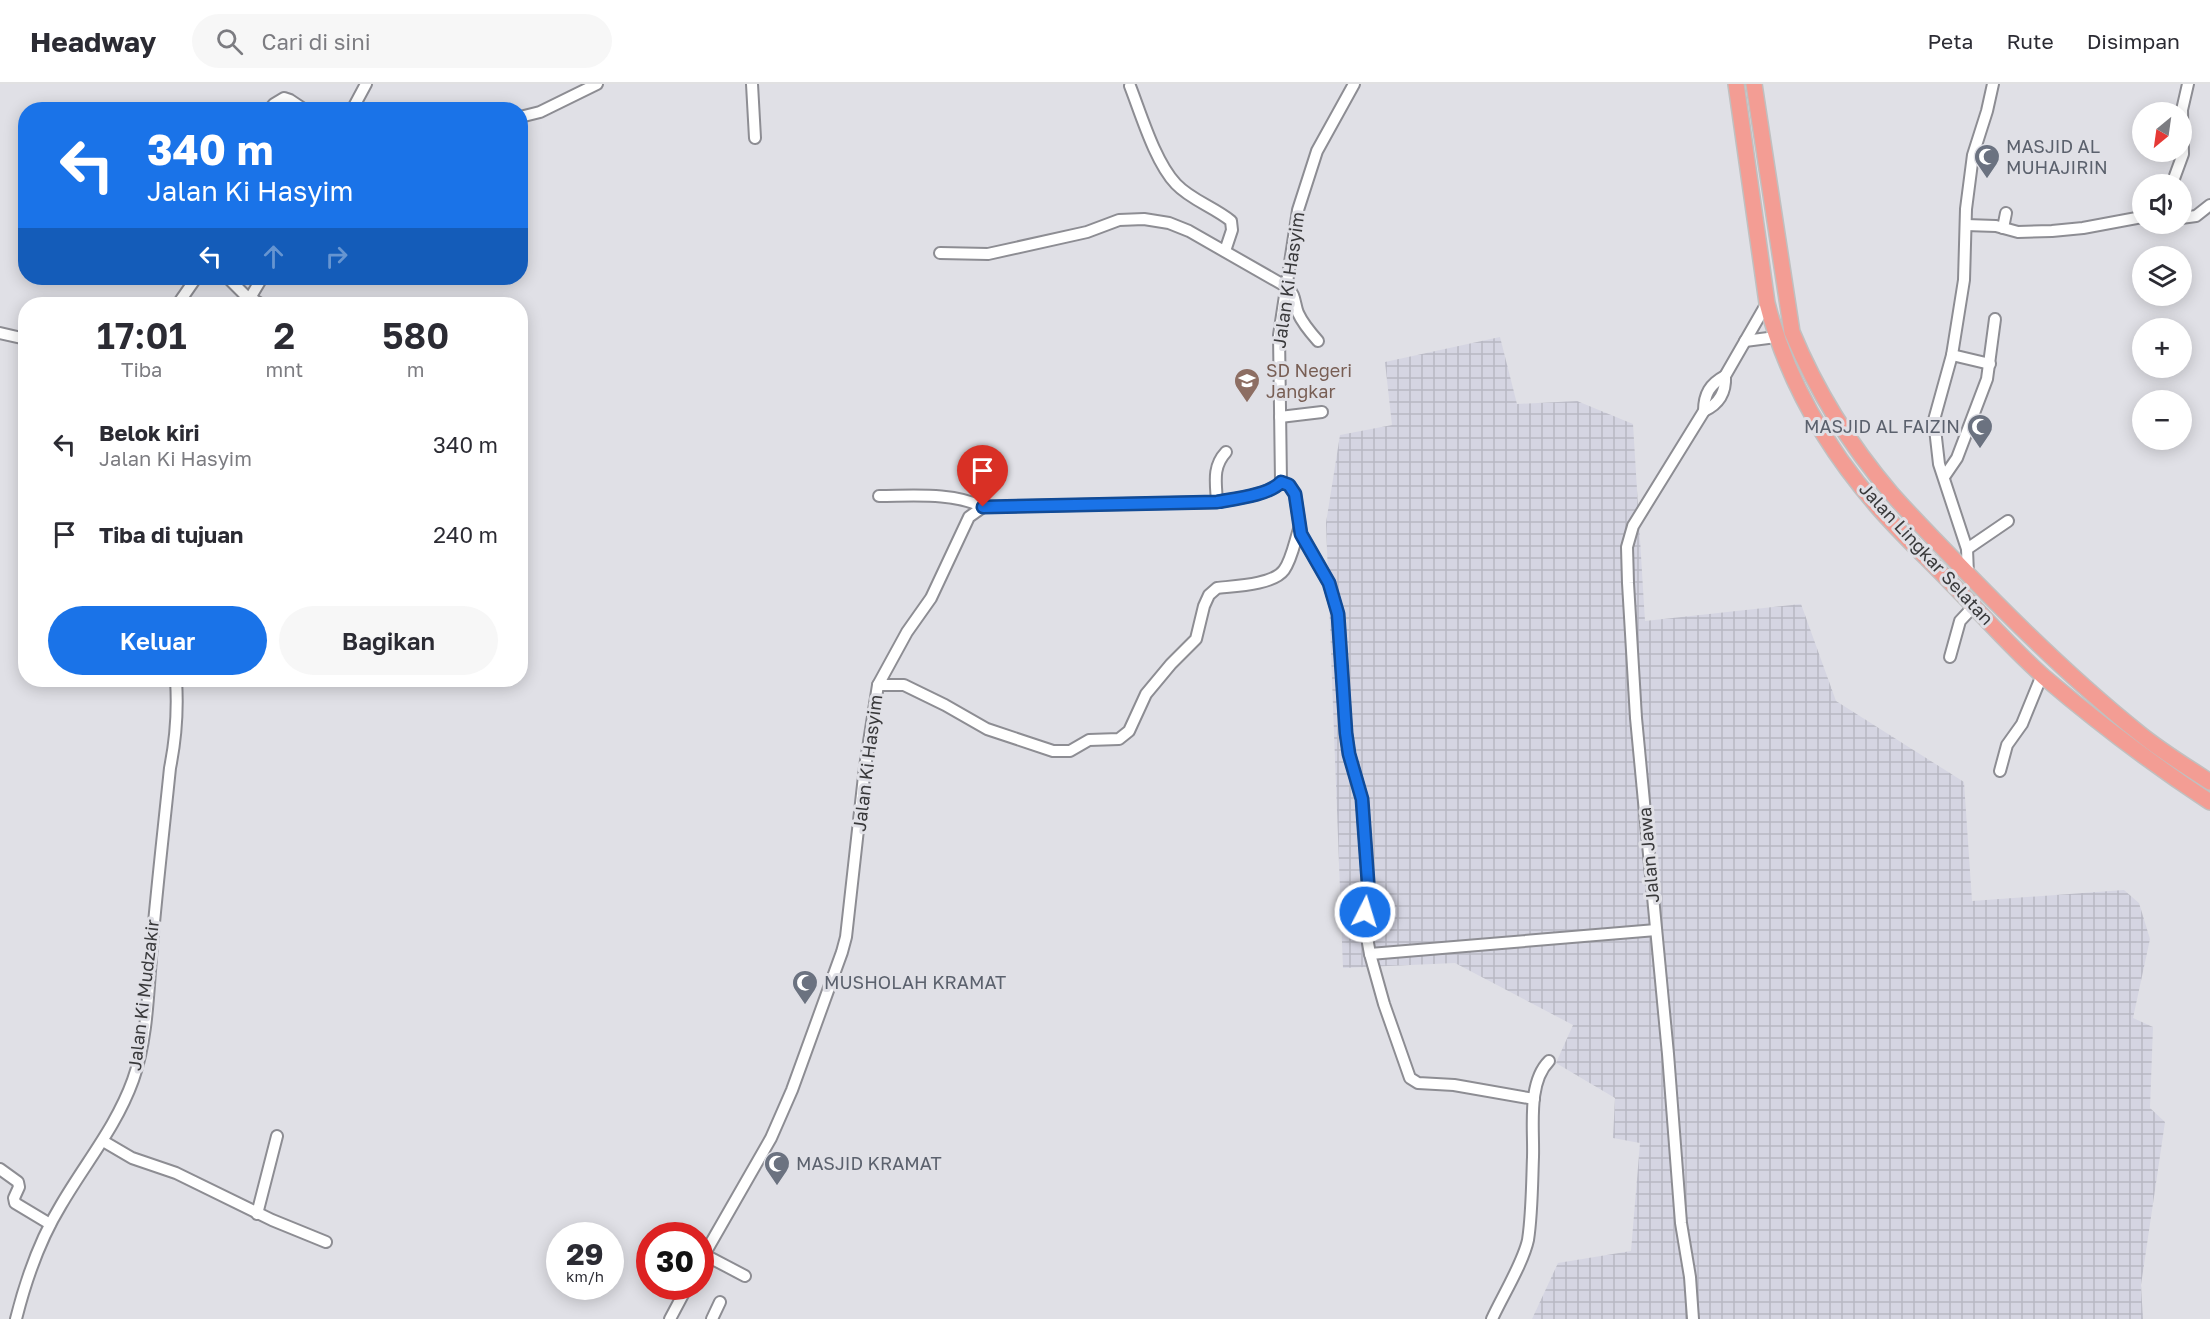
<!DOCTYPE html>
<html lang="id">
<meta charset="utf-8">
<style>
body{margin:0;font-family:"Golos Text",sans-serif;background:#f7f7f7;color:#2b2b33;height:100vh;display:flex;flex-direction:column;font-size:22px;white-space:nowrap}
*{box-sizing:border-box;margin:0}
p{font-size:20px;color:#7c7c81}
.icon{flex:none;width:33px;height:33px;fill:none;stroke:currentColor;stroke-width:2;stroke-linecap:round;stroke-linejoin:round}
.map{position:relative;flex:1;overflow:hidden}
.drawer{position:absolute;left:18px;top:213px;width:510px;height:390px;display:flex;flex-direction:column;background:#fff;border-radius:24px;box-shadow:0 3px 15px #0003}
.drawer>*{flex:none}
.guide{position:absolute;left:18px;top:18px;width:510px;height:183px;border-radius:24px;box-shadow:0 3px 15px #0003;background:#1a73e8;color:#fff;overflow:hidden}
.needle{width:39px;rotate:209deg}
.controls{position:absolute;left:2132px;top:18px;display:grid;gap:12px}
.controls a{display:grid;place-items:center;width:60px;height:60px;border-radius:50%;background:#fff;box-shadow:0 3px 15px #0003;font-size:30px}
.speed{position:absolute;left:546px;top:1138px;display:flex;gap:12px;font-size:30px;font-weight:700;text-align:center}
.speed>*{display:grid;place-content:center;width:78px;height:78px;border-radius:50%;background:#fff;box-shadow:0 3px 15px #0003;line-height:1}
.speed small{font-size:15px;font-weight:400}
.speed .limit{border:9px solid #d22;background:#fff;color:#111}
.pin{position:absolute;display:grid;place-items:center;width:51px;height:51px;color:#fff;margin:-62px -26px;border-radius:50% 50% 50% 0;rotate:-45deg;box-shadow:0 0 6px #0007}
.pin .icon{rotate:45deg}
.me{position:absolute;width:66px;margin:-33px;rotate:5deg;stroke-linejoin:round;filter:drop-shadow(0 0 4px #0008)}
.turn{display:flex;align-items:center;gap:21px;height:126px;padding:0 30px;font-size:27px}
.turn .icon{width:78px;height:78px;stroke-width:2.5}
.turn b{display:block;font-size:42px;line-height:51px}
.lanes{display:flex;align-items:center;height:57px;padding:0 30px;background:#0003;justify-content:center;gap:30px;direction:ltr}
.lanes .off{opacity:.35}
.eta{display:flex;justify-content:space-evenly;align-items:center;height:102px;text-align:center}
.eta b{font-size:36px;font-weight:600;line-height:42px}
.button{display:flex;gap:12px;margin-top:auto;padding:12px 30px}
.button a{flex:1;height:69px;border-radius:36px;background:#1a73e8;color:#fff;font-size:24px;font-weight:600;line-height:69px;text-align:center}
.button a+a{background:#f7f7f7;color:#2b2b33}
ul{padding:0;list-style:none}
li{display:flex;align-items:center;gap:18px;height:90px;padding:0 30px}
li div{flex:1}
li b{display:block;font-size:22px}
li em{font-style:normal}
header{display:flex;align-items:center;gap:36px;box-sizing:border-box;height:84px;padding:0 30px;background:#fff;border-bottom:2px solid #e1e1e2}
header strong{font-size:28px}
nav{display:flex;gap:33px;margin-inline-start:auto;font-size:21px}
.search{width:420px;height:54px;background:#f7f7f7;display:flex;align-items:center;gap:15px;box-sizing:border-box;padding:0 21px;border-radius:33px;color:#7c7c81;font-size:22px}
.map>svg:first-child{display:block}
.industrial{fill:url(#industrial-grid)}
.lines{fill:none;stroke-linecap:round;stroke-linejoin:round}
.minor-casing{stroke:#8d8d93;stroke-width:14}
.highway-casing{stroke:#c0c0c0;stroke-width:18}
.minor{stroke:#fff;stroke-width:10}
.highway{stroke:#f39d94;stroke-width:15}
.route-casing{stroke:#114b97;stroke-width:15}
.route{stroke:#1a73e8;stroke-width:10}
.labels{text-anchor:middle;stroke-width:6;stroke-linejoin:round;paint-order:stroke}
.worship-label{font-size:18px;fill:#5b616d;stroke:#e0e0e6;text-anchor:start}
.street-label{font-size:18px;fill:#39393b;stroke:#e0e0e6}
.education-label{font-size:18px;fill:#785e54;stroke:#e0e0e6;text-anchor:start}
</style>
<header>
<strong>Headway</strong>
<div class="search"><svg class="icon" aria-label="search" viewBox="0 0 24 24"><circle cx="10" cy="10" r="6"/><path d="M15 15l6 6"/></svg>Cari di sini</div>
<nav><a>Peta</a><a>Rute</a><a>Disimpan</a></nav>
</header>
<div class="map">
<svg width="2210" height="1235" viewBox="0 0 2210 1235">
<defs>
<pattern id="industrial-grid" width="8" height="8" patternUnits="userSpaceOnUse" patternTransform="scale(1.5)"><rect width="8" height="8" fill="#d5d5e2"/><path d="M0 4h8M4 0v8" fill="none" stroke="#b8b8c3"/></pattern>
</defs>
<rect width="100%" height="100%" fill="#e0e0e6"/>
<!-- industrial -->
<path class="industrial" d="M1500 253 1517 320 1577 317 1633 340 1645 537 1801 520 1836 617 1964 698 1972 817 2124 806 2139 819 2150 855 2133 934 2153 943 2150 1024 2165 1038 2141 1201 2143 1235H1532L1558 1179 1631 1167 1640 1059 1613 1054 1615 1014 1556 979 1573 941 1455 879 1343 884 1326 439 1340 351 1392 341 1385 278Z"/>
<g class="lines">
<defs>
<g id="minor">
<path d="M752 0 755 54"/>
<path d="M1130 2C1141 30 1155 78 1176 100 1191 116 1214 123 1231 137L1232 146 1225 167"/>
<path d="M269 26 274 20 284 14 290 16 305 26"/>
<path d="M352 26 366 0"/>
<path d="M520 33 540 28 597 0"/>
<path d="M2172 100 2183 70 2182 26 2188 0"/>
<path d="M2181 134 2196 132 2210 121"/>
<path d="M1966 141 1996 142 2018 148 2052 147 2083 144 2142 133"/>
<path d="M2003 144 2006 129"/>
<path d="M940 169 988 170 1087 148 1119 136 1144 135 1169 139 1189 147 1287 203C1296 211 1294 219 1298 229 1303 240 1310 248 1318 257"/>
<path d="M228 194 245 211 261 220"/>
<path d="M250 214 262 194"/>
<path d="M178 220 196 194"/>
<path d="M0 249 26 255"/>
<path d="M1745 257 1776 253"/>
<path d="M1952 271 1990 280"/>
<path d="M1704 327C1719 320 1726 309 1725 292L1767 219"/>
<path d="M1280 333 1322 328"/>
<path d="M1944 393 1957 374 1987 295 1995 235"/>
<path d="M1281 398 1289 401 1295 410 1301 450 1329 499 1338 530 1346 649 1349 670 1362 715 1368 798 1365 828 1366 848 1370 870 1384 920 1410 994 1418 999 1454 1001 1534 1015"/>
<path d="M879 412C912 412 953 408 983 423"/>
<path d="M1217 418C1216 399 1212 383 1226 368"/>
<path d="M1967 465 2008 437"/>
<path d="M1968 490 1967 465 1939 380 1934 336 1952 271 1964 196 1966 125 1973 71 1987 27 1993 0"/>
<path d="M1950 573 1960 537 1974 522"/>
<path d="M878 601H904L945 621 987 645 1053 667H1070L1089 656 1119 655 1129 647 1146 610 1171 580 1196 555 1204 522 1209 511 1217 504C1234 502 1273 501 1284 486 1292 475 1295 456 1300 442"/>
<path d="M2000 687 2007 661 2022 640 2042 591"/>
<path d="M1370 870 1656 846"/>
<path d="M103 1057 132 1074 176 1089 272 1136 326 1158"/>
<path d="M0 1085 18 1098 19 1103 14 1114 15 1119 50 1140"/>
<path d="M257 1130 277 1052"/>
<path d="M705 1171 745 1192"/>
<path d="M700 1178 771 1054 792 1006 842 868 846 853 865 683 878 601 907 548 931 514 969 433 983 423 1217 418C1233 415 1270 411 1281 398L1279 251 1298 126 1317 67 1354 0"/>
<path d="M16 1235C26 1195 39 1157 61 1121 86 1078 116 1043 133 996 148 954 148 905 152 861 157 802 164 743 170 684 176 654 178 626 176 596"/>
<path d="M670 1235 687 1203"/>
<path d="M712 1235 720 1218"/>
<path d="M1492 1235C1502 1213 1523 1179 1528 1156 1532 1130 1532 1100 1533 1073 1534 1044 1527 999 1549 977"/>
<path d="M1693 1235 1690 1193 1681 1139 1668 970 1636 634 1628 499 1627 463 1633 442 1704 327C1704 310 1710 300 1725 292"/>
</g>
<g id="highway">
<path d="M1736 0 1767 219C1786 294 1826 363 1876 421 1899 448 1926 473 1951 499 1982 530 2011 564 2044 593 2097 638 2152 680 2210 718"/>
<path d="M1754 0 1792 248C1816 306 1850 361 1891 409 1913 434 1937 458 1960 482 2017 541 2075 598 2139 649 2161 667 2186 682 2210 698"/>
</g>
</defs>
<!-- minor casing -->
<use href="#minor" class="minor-casing"/>
<!-- highway casing -->
<use href="#highway" class="highway-casing"/>
<!-- minor -->
<use href="#minor" class="minor"/>
<!-- highway -->
<use href="#highway" class="highway"/>
</g>
<g class="lines">
<defs>
<path id="route" d="M983 423 1217 418C1233 415 1270 411 1281 398L1289 401 1295 410 1301 450 1329 499 1338 530 1346 649 1349 670 1362 715 1368 798 1365 828"/>
</defs>
<!-- route casing -->
<use href="#route" class="route-casing"/>
<!-- route -->
<use href="#route" class="route"/>
</g>
<!-- icons -->
<defs>
<symbol id="mosque-pin" viewBox="-11 -11 22 30"><path d="M0 17L-7.5 6A9.5 9.5 0 1 1 7.5 6Z" fill="#6b7280" stroke="#e0e0e6"/><path d="M3.5-4.9A6 6 0 1 0 3.5 4.9A5 5 0 1 1 3.5-4.9Z" fill="#fff"/></symbol>
<symbol id="school-pin" viewBox="-11 -11 22 30"><path d="M0 17L-7.5 6A9.5 9.5 0 1 1 7.5 6Z" fill="#8d6e63" stroke="#e0e0e6"/><path d="M0-5L7-2L0 1L-7-2ZM-4 1L0 2.5L4 1V4Q0 6-4 4Z" fill="#fff"/></symbol>
</defs>
<g fill-rule="evenodd">
<use href="#mosque-pin" x="1972" y="58" width="30" height="40"/>
<use href="#school-pin" x="1232" y="282" width="30" height="40"/>
<use href="#mosque-pin" x="1965" y="328" width="30" height="40"/>
<use href="#mosque-pin" x="790" y="884" width="30" height="40"/>
<use href="#mosque-pin" x="762" y="1065" width="30" height="40"/>
</g>
<g class="labels">
<!-- worship labels -->
<g class="worship-label">
<text x="2006" y="69">MASJID AL<tspan x="2006" dy="21">MUHAJIRIN</tspan></text>
<text x="1960" y="349" text-anchor="end">MASJID AL FAIZIN</text>
<text x="824" y="905">MUSHOLAH KRAMAT</text>
<text x="796" y="1086">MASJID KRAMAT</text>
</g>
<!-- street labels -->
<g class="street-label">
<text transform="translate(1289 196) rotate(-82)" y="6">Jalan Ki Hasyim</text>
<text transform="translate(1926 470) rotate(47)" y="6">Jalan Lingkar Selatan</text>
<text transform="translate(868 679) rotate(-83)" y="6">Jalan Ki Hasyim</text>
<text transform="translate(1649 771) rotate(-95)" y="6">Jalan Jawa</text>
<text transform="translate(144 911) rotate(-83)" y="6">Jalan Ki Mudzakir</text>
</g>
<!-- education labels -->
<g class="education-label">
<text x="1266" y="293">SD Negeri<tspan x="1266" dy="21">Jangkar</tspan></text>
</g>
</g>
</svg>
<div class="controls">
<a><svg class="needle" viewBox="-14 -14 28 28"><path d="M0-13l5 13h-10z" fill="#e53935"/><path d="M0 13l5-13h-10z" fill="#7c7c81"/></svg></a>
<a><svg class="icon" aria-label="sound" viewBox="0 0 24 24"><path d="M4 9h4l5-4v14l-5-4H4zM17 9q2 3 0 6"/></svg></a>
<a><svg class="icon" aria-label="layers" viewBox="0 0 24 24"><path d="M12 4l9 5-9 5-9-5zM3 14l9 5 9-5"/></svg></a>
<a>+</a>
<a>−</a>
</div>
<div class="speed"><div>29<small>km/h</small></div><div class="limit">30</div></div>
<div class="pin" style="left:983px;top:423px;background:#d93025"><svg class="icon" aria-label="arrive" viewBox="0 0 24 24"><path d="M6 21V4h12l-3 4 3 4H6"/></svg></div>
<svg class="me" style="left:1365px;top:828px" viewBox="-20 -20 40 40"><circle r="17" fill="#1a73e8" stroke="#fff" stroke-width="3"/><path d="M0-11L8 9 0 5-8 9z" fill="#fff"/></svg>
<div class="guide">
<div class="turn"><svg class="icon" aria-label="left" viewBox="0 0 24 24"><path d="M17 20v-9H6M10 6l-5 5 5 5"/></svg><div><b>340 m</b>Jalan Ki Hasyim</div></div>
<div class="lanes"><svg class="icon" aria-label="left" viewBox="0 0 24 24"><path d="M17 20v-9H6M10 6l-5 5 5 5"/></svg><svg class="icon off" aria-label="ahead" viewBox="0 0 24 24"><path d="M12 20V5M6 11l6-6 6 6"/></svg><svg class="icon off" aria-label="right" viewBox="0 0 24 24"><path d="M7 20v-9h11M14 6l5 5-5 5"/></svg></div>
</div>
<section class="drawer">
<div class="eta">
<div><b>17:01</b><p>Tiba</p></div>
<div><b>2</b><p>mnt</p></div>
<div><b>580</b><p>m</p></div>
</div>
<ul>
<li><svg class="icon" aria-label="left" viewBox="0 0 24 24"><path d="M17 20v-9H6M10 6l-5 5 5 5"/></svg><div><b>Belok kiri</b><p>Jalan Ki Hasyim</p></div><em>340 m</em></li>
<li><svg class="icon" aria-label="arrive" viewBox="0 0 24 24"><path d="M6 21V4h12l-3 4 3 4H6"/></svg><div><b>Tiba di tujuan</b></div><em>240 m</em></li>
</ul>
<div class="button"><a>Keluar</a><a>Bagikan</a></div>
</section>
</div>
